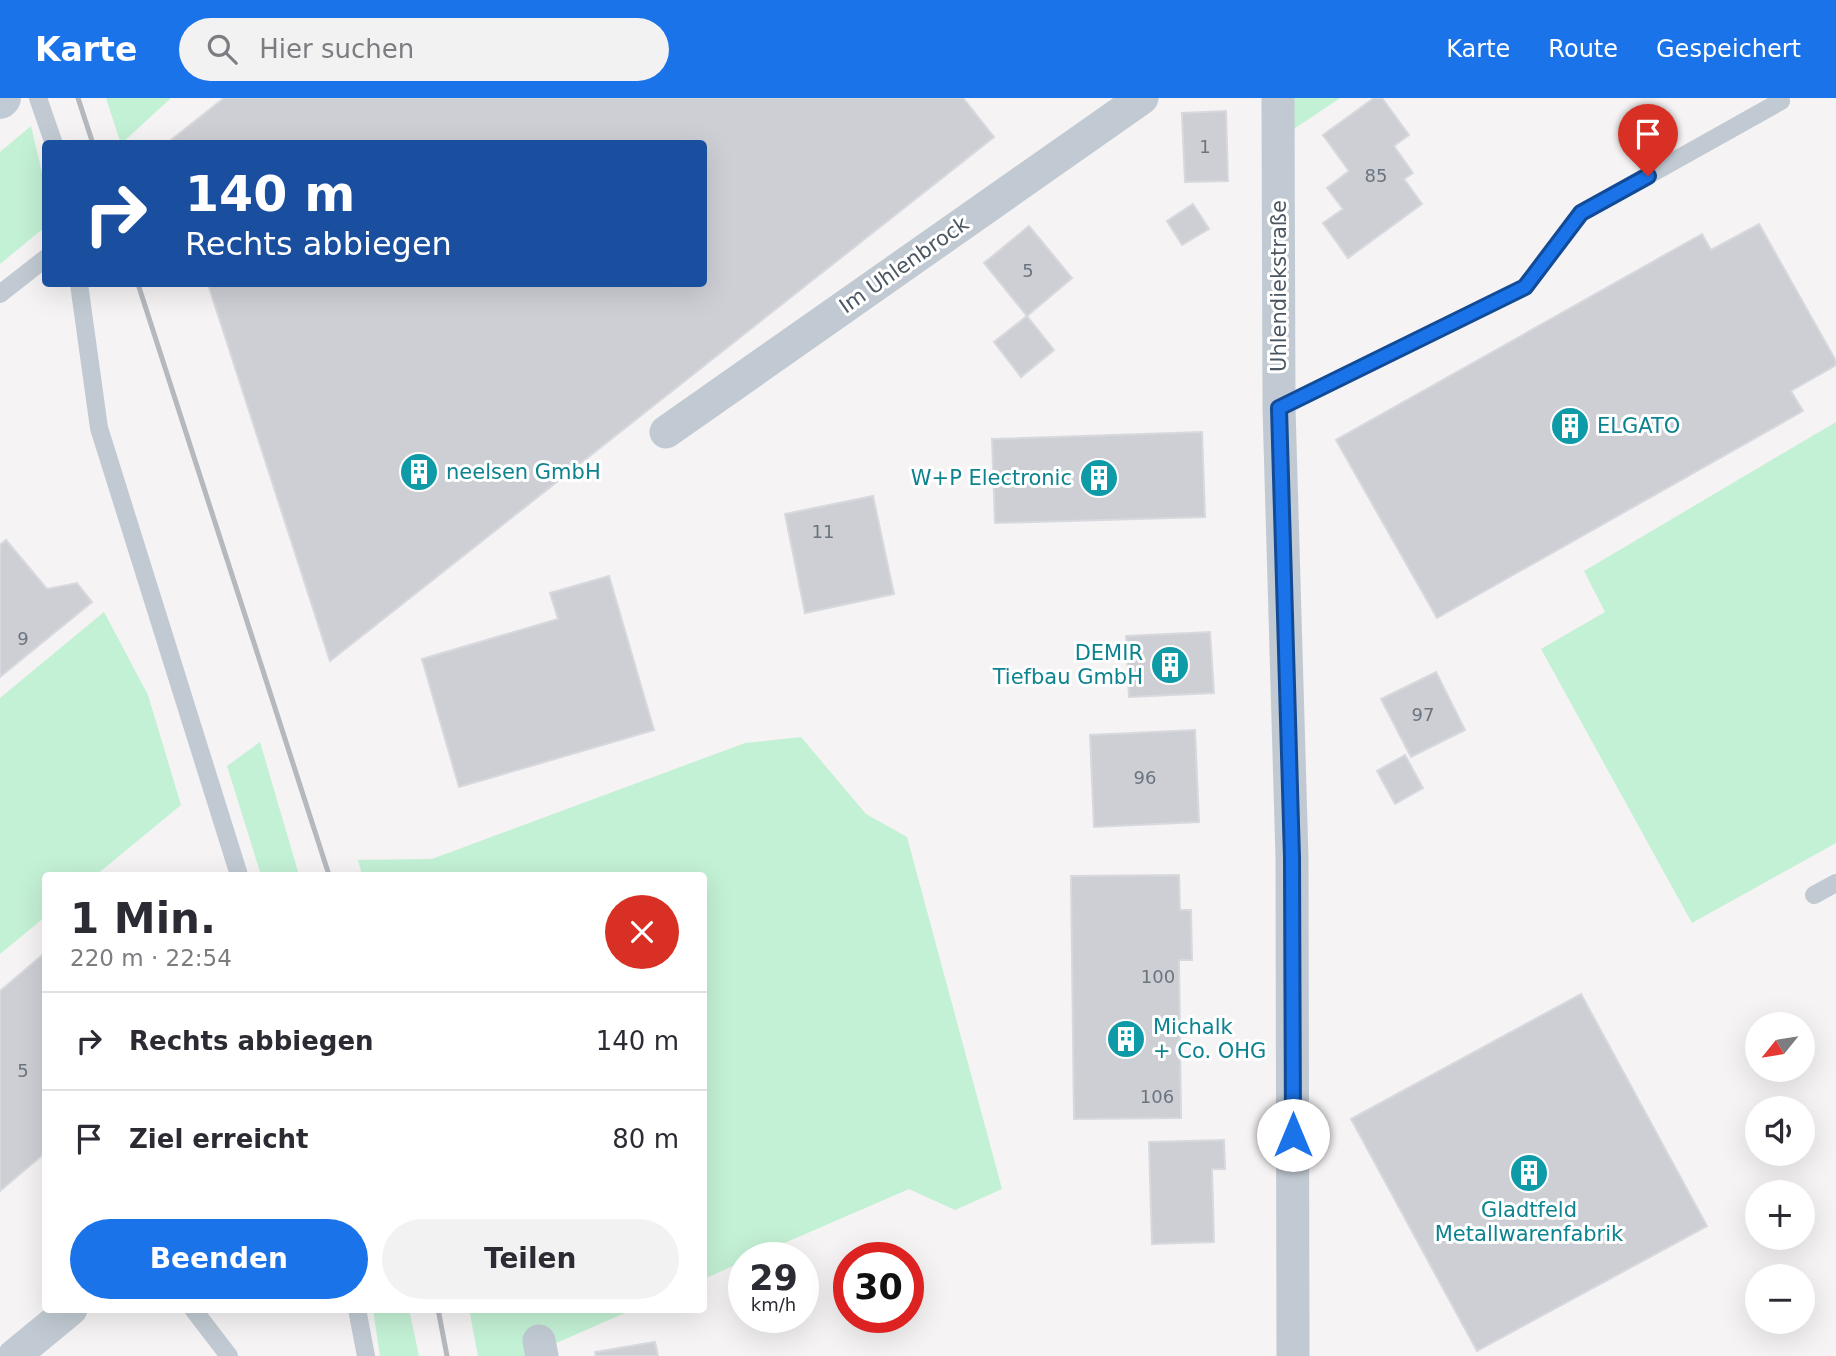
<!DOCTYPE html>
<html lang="de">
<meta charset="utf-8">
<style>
body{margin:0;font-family:"DejaVu Sans",sans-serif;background:#f2f2f3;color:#2b2b33;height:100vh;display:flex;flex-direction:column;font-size:26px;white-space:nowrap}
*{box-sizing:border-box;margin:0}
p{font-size:23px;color:#7c7c81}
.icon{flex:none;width:38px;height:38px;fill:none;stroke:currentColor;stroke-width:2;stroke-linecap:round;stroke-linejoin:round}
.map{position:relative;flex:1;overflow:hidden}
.sheet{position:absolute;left:42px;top:774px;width:665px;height:441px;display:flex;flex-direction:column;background:#fff;border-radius:7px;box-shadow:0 7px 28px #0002}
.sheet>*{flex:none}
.hud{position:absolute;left:42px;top:42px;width:665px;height:147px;border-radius:7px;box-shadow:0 7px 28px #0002;background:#1a4fa0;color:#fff;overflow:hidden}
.needle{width:46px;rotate:240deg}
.tools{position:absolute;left:1745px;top:914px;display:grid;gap:14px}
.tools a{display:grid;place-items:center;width:70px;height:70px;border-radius:50%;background:#fff;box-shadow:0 7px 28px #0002;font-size:35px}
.speed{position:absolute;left:728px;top:1144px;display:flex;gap:14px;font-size:35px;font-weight:700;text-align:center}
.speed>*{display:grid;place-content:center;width:91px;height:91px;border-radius:50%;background:#fff;box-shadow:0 7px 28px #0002;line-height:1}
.speed small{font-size:18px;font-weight:400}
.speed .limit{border:10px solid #d22;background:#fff;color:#111}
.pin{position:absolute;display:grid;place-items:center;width:60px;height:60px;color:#fff;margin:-72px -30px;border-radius:50% 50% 50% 0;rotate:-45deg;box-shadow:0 0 7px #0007}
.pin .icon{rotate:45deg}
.me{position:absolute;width:77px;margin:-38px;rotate:0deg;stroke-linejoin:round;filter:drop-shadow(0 0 5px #0008)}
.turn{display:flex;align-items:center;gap:24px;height:147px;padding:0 28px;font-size:32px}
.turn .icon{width:91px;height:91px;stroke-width:2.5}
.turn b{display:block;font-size:49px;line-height:60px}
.round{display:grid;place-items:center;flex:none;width:74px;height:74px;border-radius:37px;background:#f2f2f3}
.summary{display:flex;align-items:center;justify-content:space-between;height:119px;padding:0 28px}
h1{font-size:42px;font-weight:700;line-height:52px}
.action{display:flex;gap:14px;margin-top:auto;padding:14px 28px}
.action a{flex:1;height:80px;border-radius:42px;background:#1a73e8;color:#fff;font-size:28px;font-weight:700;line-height:80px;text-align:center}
.action a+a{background:#f2f2f3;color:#2b2b33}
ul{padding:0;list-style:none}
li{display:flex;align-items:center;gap:21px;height:98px;padding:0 28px;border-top:2px solid #e1e1e2}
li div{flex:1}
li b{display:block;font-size:26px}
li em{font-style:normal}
header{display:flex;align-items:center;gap:42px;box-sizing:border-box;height:98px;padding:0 35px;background:#1a73e8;color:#fff}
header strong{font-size:33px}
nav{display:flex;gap:38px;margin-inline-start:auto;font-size:24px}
.search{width:490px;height:63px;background:#f2f2f3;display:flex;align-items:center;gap:18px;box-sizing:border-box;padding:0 24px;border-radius:38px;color:#7c7c81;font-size:26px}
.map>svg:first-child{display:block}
.green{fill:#c3f1d5}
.building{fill:#cdcfd5;stroke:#d7d9de;stroke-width:2}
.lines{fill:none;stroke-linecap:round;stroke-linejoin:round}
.lane{stroke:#c1cad2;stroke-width:18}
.street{stroke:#c1cad2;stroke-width:33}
.secondary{stroke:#c1cbd6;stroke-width:38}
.rail{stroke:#b5b8bd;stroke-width:5}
.route-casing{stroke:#114b97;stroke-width:18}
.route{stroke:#1a73e8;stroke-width:12}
.labels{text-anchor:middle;stroke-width:6;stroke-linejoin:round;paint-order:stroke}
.number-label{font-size:18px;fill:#6b747e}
.street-label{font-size:21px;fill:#4a5661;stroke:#fff}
.culture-label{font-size:21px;fill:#0d838f;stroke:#fff;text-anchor:start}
</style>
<header>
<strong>Karte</strong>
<div class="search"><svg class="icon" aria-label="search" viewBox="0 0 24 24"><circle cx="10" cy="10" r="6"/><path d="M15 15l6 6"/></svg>Hier suchen</div>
<nav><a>Karte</a><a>Route</a><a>Gespeichert</a></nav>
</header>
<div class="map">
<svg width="1836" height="1258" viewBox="0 0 1836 1258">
<rect width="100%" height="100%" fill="#f5f3f3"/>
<!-- green -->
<g class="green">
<path d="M106 0H171L121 46Z"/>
<path d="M1293 0H1340L1294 31Z"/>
<path d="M31 28 45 88V129L0 166V54Z"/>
<path d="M1836 324V745L1692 825 1541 551 1605 514 1584 473Z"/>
<path d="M104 514 148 597 181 707 96 777H46L45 819 0 856V600Z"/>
<path d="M801 639 866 716 907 739 1002 1091 955 1112 909 1091 750 1160H744V1163L704 1181V777H362L358 762 432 761 745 645Z"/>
<path d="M260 644 299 777H261L227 668Z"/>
<path d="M373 1211H409L419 1258H380Z"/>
<path d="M469 1211H634L545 1250 546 1258H478Z"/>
</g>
<!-- building -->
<g class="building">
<path d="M224 0H963L994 39 330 563 208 186H704V46H166Z"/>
<path d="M1374 0H1382L1409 37 1394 48 1413 75 1404 81 1422 106 1348 160 1323 125 1343 111 1327 90 1349 73 1323 37Z"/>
<path d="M1226 13 1228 83 1185 84 1182 15Z"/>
<path d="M1193 106 1209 131 1182 147 1167 123Z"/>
<path d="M1759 126 1836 263V267L1791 293 1803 313 1437 520 1336 342 1702 136 1711 152Z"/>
<path d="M1029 128 1072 180 1027 218 984 165Z"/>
<path d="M1027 218 1054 252 1021 279 994 244Z"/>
<path d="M1202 334 1205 419 995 425 992 341Z"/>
<path d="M873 398 894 496 805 515 785 416Z"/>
<path d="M6 442 47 491 77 485 92 504 0 579V447Z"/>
<path d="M609 478 654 632 459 689 422 561 558 521 550 495Z"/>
<path d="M1210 534 1214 595 1129 599 1126 538Z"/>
<path d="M1436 574 1465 632 1411 659 1381 601Z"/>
<path d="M1195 632 1199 724 1094 729 1090 637Z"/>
<path d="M1405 657 1423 690 1395 706 1377 673Z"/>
<path d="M1179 777 1180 812H1191L1192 862H1179L1181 1020 1074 1021 1071 778Z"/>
<path d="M46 854V1054L0 1093V893Z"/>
<path d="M1581 896 1707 1128 1477 1253 1351 1021Z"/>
<path d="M1224 1042 1225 1071H1212L1214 1144 1152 1146 1149 1044Z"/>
<path d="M655 1244 658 1258H596L595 1254Z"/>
</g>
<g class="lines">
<!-- lane -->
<g class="lane">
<path d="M38 0 54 46"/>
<path d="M79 186 99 330 239 777"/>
<path d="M0 196 46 160"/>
<path d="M1279 310 1525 189 1581 115 1781 3"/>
<path d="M1814 797 1836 785"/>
<path d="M193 1211 229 1258"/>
<path d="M357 1211 366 1258"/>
</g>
<!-- street -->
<g class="street">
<path d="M1278 0 1279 310 1292 760 1293 1258"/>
<path d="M666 334 1142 0"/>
<path d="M539 1243 542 1258"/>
<path d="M14 1258 71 1211"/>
</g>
<!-- secondary -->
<path class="secondary" d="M0 2 2 0"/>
<!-- rail -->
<g class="rail">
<path d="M78 0 93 46"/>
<path d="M138 186 329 777"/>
<path d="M438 1211 447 1258"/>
</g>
</g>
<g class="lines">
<defs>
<path id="route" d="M1293 1037 1292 760 1279 310 1525 189 1581 115 1648 78"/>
</defs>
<!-- route casing -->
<use href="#route" class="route-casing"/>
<!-- route -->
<use href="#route" class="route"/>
</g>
<!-- icons -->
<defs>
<symbol id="building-disc" viewBox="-11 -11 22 22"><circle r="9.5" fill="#0f9aa8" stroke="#fff"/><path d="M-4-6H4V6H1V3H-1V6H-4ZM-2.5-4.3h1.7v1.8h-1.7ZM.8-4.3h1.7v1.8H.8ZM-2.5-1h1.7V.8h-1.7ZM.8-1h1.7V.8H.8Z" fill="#fff"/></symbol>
</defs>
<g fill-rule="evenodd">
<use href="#building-disc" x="1548" y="306" width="44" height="44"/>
<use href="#building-disc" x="397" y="352" width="44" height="44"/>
<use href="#building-disc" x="1077" y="358" width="44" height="44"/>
<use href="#building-disc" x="1148" y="545" width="44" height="44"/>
<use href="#building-disc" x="1104" y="919" width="44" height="44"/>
<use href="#building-disc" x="1507" y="1053" width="44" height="44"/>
</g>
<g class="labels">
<!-- number labels -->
<g class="number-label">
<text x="1205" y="55">1</text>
<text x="1376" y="84">85</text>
<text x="1028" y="179">5</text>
<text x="823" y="440">11</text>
<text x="23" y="547">9</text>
<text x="1423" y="623">97</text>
<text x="1145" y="686">96</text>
<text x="1158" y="885">100</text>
<text x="23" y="979">5</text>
<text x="1157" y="1005">106</text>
</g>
<!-- street labels -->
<g class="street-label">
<text transform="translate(904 167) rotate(-35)" y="7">Im Uhlenbrock</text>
<text transform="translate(1279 188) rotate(-90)" y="7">Uhlendiekstraße</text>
</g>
<!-- culture labels -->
<g class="culture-label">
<text x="1597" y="335">ELGATO</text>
<text x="446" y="381">neelsen GmbH</text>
<text x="1072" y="387" text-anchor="end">W+P Electronic</text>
<text x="1143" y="562" text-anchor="end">DEMIR<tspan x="1143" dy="24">Tiefbau GmbH</tspan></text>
<text x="1153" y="936">Michalk<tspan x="1153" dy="24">+ Co. OHG</tspan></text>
<text x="1529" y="1119" text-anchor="middle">Gladtfeld<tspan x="1529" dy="24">Metallwarenfabrik</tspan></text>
</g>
</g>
</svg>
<div class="tools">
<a><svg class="needle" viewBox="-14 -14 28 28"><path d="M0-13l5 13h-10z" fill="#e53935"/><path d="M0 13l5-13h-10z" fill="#7c7c81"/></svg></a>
<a><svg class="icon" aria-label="sound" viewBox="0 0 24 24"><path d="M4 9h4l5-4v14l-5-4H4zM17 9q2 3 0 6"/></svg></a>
<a>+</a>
<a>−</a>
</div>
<div class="speed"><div>29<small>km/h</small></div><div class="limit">30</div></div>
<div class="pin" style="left:1648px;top:78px;background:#d93025"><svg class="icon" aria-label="arrive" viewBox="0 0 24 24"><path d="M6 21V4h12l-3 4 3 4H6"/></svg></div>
<svg class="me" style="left:1293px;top:1037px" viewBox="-20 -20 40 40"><circle r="19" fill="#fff"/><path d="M0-13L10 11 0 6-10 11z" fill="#1a73e8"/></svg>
<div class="hud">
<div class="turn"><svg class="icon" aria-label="right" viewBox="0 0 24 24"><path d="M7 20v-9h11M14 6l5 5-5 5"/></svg><div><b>140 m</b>Rechts abbiegen</div></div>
</div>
<section class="sheet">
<div class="summary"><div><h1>1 Min.</h1><p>220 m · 22:54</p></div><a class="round" style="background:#d93025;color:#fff"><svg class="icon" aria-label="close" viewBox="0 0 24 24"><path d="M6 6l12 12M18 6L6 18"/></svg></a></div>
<ul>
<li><svg class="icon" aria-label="right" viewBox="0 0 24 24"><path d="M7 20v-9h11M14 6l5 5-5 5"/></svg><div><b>Rechts abbiegen</b></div><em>140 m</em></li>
<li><svg class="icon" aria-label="arrive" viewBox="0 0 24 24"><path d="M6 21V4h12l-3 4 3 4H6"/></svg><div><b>Ziel erreicht</b></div><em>80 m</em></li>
</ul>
<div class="action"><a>Beenden</a><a>Teilen</a></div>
</section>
</div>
